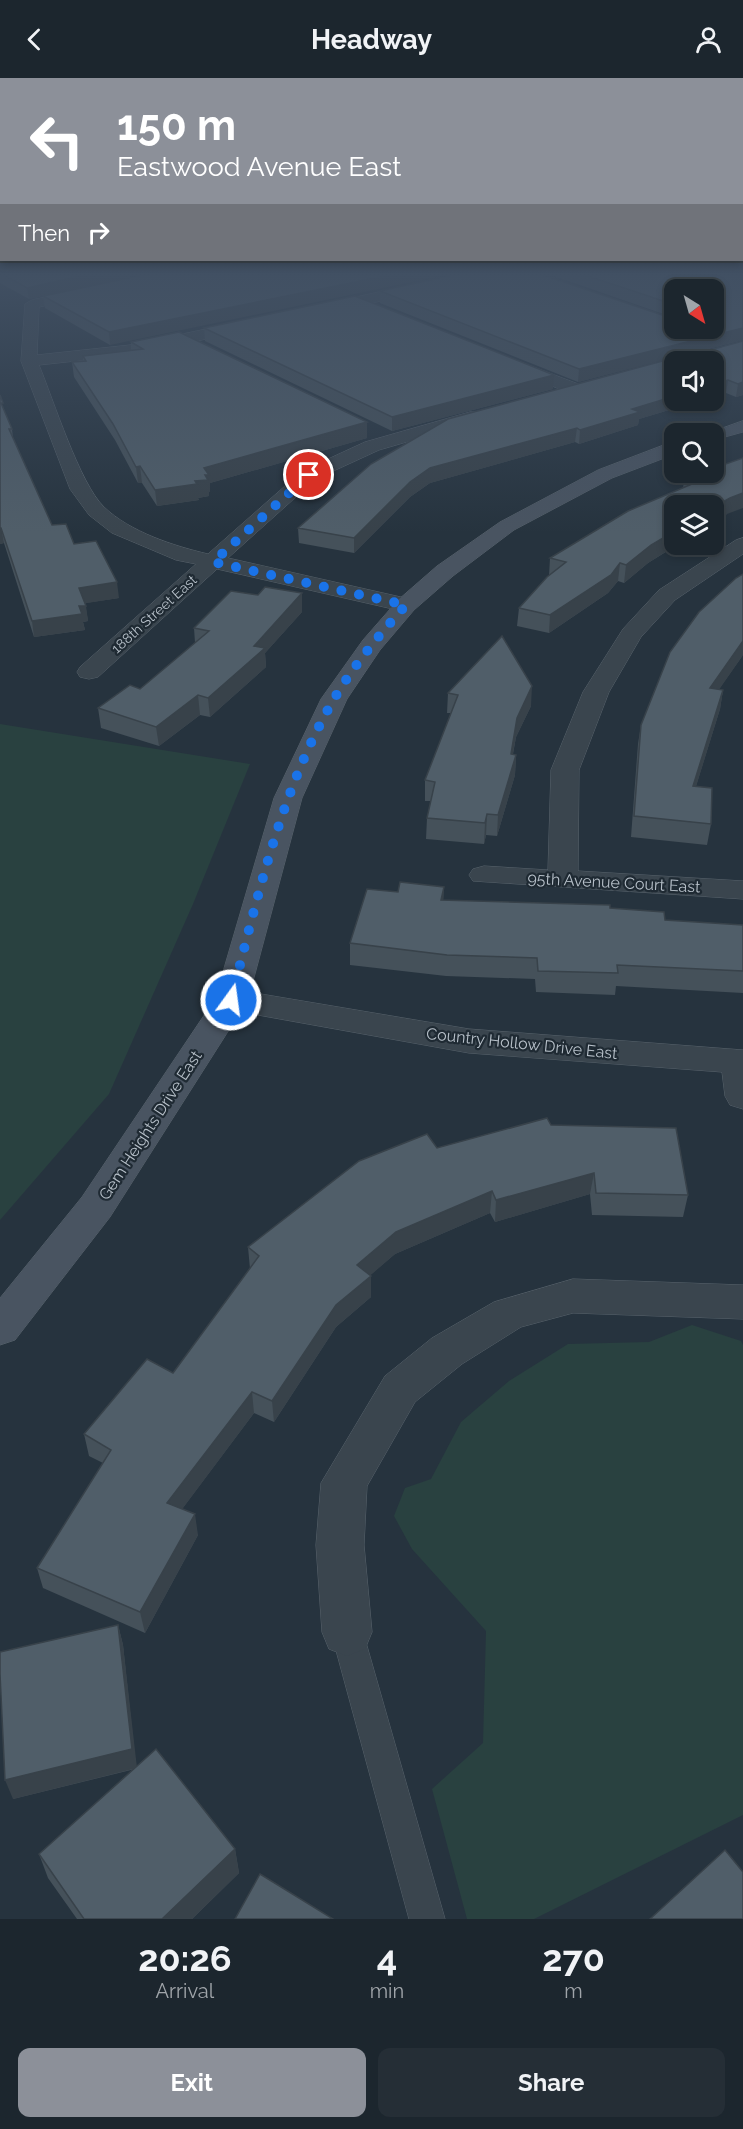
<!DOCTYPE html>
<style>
body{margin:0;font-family:Raleway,sans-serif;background:#252e36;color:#f1f3f6;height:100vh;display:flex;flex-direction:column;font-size:22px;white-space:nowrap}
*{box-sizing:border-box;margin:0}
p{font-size:20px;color:#a0a5aa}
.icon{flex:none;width:33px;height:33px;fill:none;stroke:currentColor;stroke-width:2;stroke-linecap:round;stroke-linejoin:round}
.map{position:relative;height:1841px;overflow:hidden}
.panel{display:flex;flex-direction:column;background:#1c262e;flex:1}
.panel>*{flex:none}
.banner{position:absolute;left:0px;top:0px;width:744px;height:183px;box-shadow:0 3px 9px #0003,0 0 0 2px #3a434a;background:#8c9099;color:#fff;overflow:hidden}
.needle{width:39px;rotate:143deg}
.fabs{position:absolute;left:664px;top:201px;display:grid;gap:12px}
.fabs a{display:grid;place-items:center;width:60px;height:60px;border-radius:12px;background:#1c262e;box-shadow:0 3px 9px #0003,0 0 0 2px #3a434a;font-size:30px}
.pin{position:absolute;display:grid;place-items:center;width:51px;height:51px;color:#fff;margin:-26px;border:3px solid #fff;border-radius:50%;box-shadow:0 2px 6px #0007}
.me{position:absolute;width:66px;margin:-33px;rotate:14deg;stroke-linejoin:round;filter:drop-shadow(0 0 4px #0008)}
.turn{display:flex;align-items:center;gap:21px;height:126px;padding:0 18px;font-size:27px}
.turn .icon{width:78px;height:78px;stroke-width:2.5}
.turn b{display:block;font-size:42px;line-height:51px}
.then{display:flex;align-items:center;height:57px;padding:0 18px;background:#0003;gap:12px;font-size:22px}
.eta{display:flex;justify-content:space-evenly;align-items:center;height:102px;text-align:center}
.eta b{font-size:36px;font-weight:700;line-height:42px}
.cta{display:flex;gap:12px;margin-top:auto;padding:12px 18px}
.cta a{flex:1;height:69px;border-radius:12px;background:#8c9099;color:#fff;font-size:24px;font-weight:700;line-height:69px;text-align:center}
.cta a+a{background:#252e36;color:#f1f3f6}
header{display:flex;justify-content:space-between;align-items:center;height:78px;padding:0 18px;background:#1c262e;font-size:27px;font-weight:700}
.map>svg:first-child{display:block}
.green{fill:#294140}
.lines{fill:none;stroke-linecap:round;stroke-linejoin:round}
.lane-casing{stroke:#58636c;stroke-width:1}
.street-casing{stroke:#58636c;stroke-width:1}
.secondary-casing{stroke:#58636c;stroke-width:1}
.lane{fill:#3a454e;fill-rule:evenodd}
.street{fill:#3a454e;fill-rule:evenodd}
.secondary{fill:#495461;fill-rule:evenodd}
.wall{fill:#45515a}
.shaded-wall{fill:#38424a}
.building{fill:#505e69;stroke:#38424a;stroke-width:1.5}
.route{stroke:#1a73e8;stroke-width:10;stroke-dasharray:0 18}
.labels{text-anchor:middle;stroke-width:4.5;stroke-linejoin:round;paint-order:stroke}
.far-street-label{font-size:14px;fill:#b7c0c9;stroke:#1f2a33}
.street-label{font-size:16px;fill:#b7c0c9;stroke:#1f2a33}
</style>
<header><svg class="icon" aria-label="back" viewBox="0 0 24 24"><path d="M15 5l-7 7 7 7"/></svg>Headway<svg class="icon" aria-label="person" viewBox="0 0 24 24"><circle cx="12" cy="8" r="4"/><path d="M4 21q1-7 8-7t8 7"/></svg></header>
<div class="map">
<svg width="743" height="1841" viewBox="0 0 743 1841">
<rect width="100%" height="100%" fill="#26333e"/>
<!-- green -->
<g class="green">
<path d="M0 646 250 686 193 826 109 1016 0 1142Z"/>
<path d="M692 1247 741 1263 743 1267V1737L534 1841H467L432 1711 483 1665 486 1553 412 1471 394 1438 405 1410 431 1401 461 1344 509 1303 568 1266 649 1264Z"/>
</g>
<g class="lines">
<defs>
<path id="lane" d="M347 1538 358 1543 363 1554 445 1841H409L331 1554 336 1543Z"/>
<g id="street">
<path d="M147 197H174L167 201 39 229 37 277 130 267 249 242 257 247 249 252 130 277 39 287C53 321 80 406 104 429 130 454 174 468 208 476L302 393 365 364 470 334H482L485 338 482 342 379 372 316 401 228 480 414 522 417 527 414 532 406 534 217 491 98 599 89 601 80 599 77 594 80 589 196 486 176 482 112 455 89 437 70 411 21 283 25 226 32 222Z"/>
<path d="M457 197H483L476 201 320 237 312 232 320 227Z"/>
<path d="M512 281 581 307 584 311 575 316 569 315 506 289 504 286 506 283Z"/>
<path d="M743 460V476L675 522 641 559 609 614 579 692 578 793 743 803V821L473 803 469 797 473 791 484 788 548 792 551 692 583 614 623 551 659 512 736 462Z"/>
<path d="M231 911 469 951 743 972V1031L730 1027 725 1018 722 994 469 975 219 930 214 922 219 914Z"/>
<path d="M573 1201 743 1207V1241L573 1235 521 1249 462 1286 415 1324 367 1408 364 1467 372 1554 365 1571 347 1578 329 1571 322 1554 316 1467 321 1405 385 1298 432 1260 494 1224Z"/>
</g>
<g id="secondary">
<path d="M743 343V354L714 362V356H706Z"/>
<path d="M675 363V376L612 400 514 452 453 498 414 532 380 572 347 621 302 720 248 922 110 1139 15 1262 0 1267V1220L82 1119 215 921 274 720 321 621 363 562 398 522 437 488 500 444 598 392Z"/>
</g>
</defs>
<!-- lane casing -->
<use href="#lane" class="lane-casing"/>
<!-- street casing -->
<use href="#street" class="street-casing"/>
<!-- secondary casing -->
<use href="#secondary" class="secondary-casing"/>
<!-- lane -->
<use href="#lane" class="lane"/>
<!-- street -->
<use href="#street" class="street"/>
<!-- secondary -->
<use href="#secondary" class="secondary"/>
</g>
<!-- wall -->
<g class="wall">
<path d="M0 197H137L29 221 0 205V207Z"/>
<path d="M142 197 110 267 45 230 43 218Z"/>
<path d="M551 197H743V262L696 274H703L743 263V317L736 319 726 315 639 341 638 347 579 366 575 364 430 405 410 419 354 475 299 465 298 450 677 279 678 278 578 304 380 225V213L671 240 714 250 675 212V240Z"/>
<path d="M204 250 553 311 392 353 205 263Z"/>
<path d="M131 264 367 344V360L210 405V413L209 414V418L198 420 199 422 157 428 142 405H138L115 362 74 299 72 284 83 283V278L131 272Z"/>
<path d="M5 335 12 351 13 360 52 447 74 466 119 520 85 525 88 543 83 544 85 552 34 559 4 465 0 466Z"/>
<path d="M704 394 727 436 648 485 624 505 618 503 608 515 549 555 517 548 519 530 549 498 550 480 683 410 684 403Z"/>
<path d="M302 534 265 575 266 589 210 639 200 637 159 668 101 650 98 630 140 611 195 565 194 550Z"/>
<path d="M743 577 719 611 723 612 720 631 696 708 711 746 707 767 631 759 638 666 641 647Z"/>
<path d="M448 615 531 628 516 659 513 676 516 677 515 697 497 758 486 757 484 766 426 761 427 740 431 723H425V702L451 635H447Z"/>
<path d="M444 809 443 822 610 830 665 842 743 847V915L616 908 615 917 536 914 535 901 446 898 350 887V865Z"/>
<path d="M551 1047 688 1117 683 1139 592 1137 590 1116 495 1144 490 1135 395 1176 370 1197 371 1219 336 1249 274 1344 254 1335 182 1431 198 1457 145 1555 43 1510 37 1490 103 1385 89 1378 84 1356 173 1295 250 1191 248 1169 437 1070Z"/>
<path d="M118 1547 123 1567 136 1689 235 1771 239 1795 192 1841H77L48 1800 39 1776 135 1691 13 1721Z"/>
</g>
<!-- shaded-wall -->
<g class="shaded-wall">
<path d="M84 197H137L29 221 27 210Z"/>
<path d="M390 197H445L110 267 109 254Z"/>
<path d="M743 250V262L578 304 579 291Z"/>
<path d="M554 297 553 311 392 353V339Z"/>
<path d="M728 302 726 315 714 319V306Z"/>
<path d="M743 304V317L736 319 738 306Z"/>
<path d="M675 318V322H702L639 341 638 347 579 366 580 352 632 331Z"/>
<path d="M367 344V360L210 405V413L209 414V418L198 420 199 422 157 428 155 412 195 403 204 390Z"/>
<path d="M577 350 575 364 430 405 410 419 354 475V460L410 404 430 390Z"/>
<path d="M140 388 142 405H138L136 389Z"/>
<path d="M743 415V430L727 436 714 445V429L730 420Z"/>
<path d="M0 450H1L4 465 0 466Z"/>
<path d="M675 453V466H678L648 485 624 505 626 487 651 467Z"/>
<path d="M620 485 618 503 608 515 549 555 550 537Z"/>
<path d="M117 504 119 520 81 526 79 510Z"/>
<path d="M302 515V534L265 575 266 589 210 639 208 620 254 568Z"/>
<path d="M79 528H86L88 543 83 544 85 552 34 559 32 543Z"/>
<path d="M743 563V577L707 629 710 610Z"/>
<path d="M532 608 531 628 516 659 509 696 511 676 517 640Z"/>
<path d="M723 612 720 631 690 728 693 708Z"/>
<path d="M198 617 200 637 159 668 156 649Z"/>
<path d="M516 677 515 697 497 758 498 737Z"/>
<path d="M487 736 486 757 484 766 485 745Z"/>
<path d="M444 809 443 830 441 822Z"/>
<path d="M594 1095 590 1116 495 1144 496 1122Z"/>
<path d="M492 1113 490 1135 395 1176 357 1209V1187L396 1154Z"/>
<path d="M371 1198V1219L336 1249 274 1344 272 1323 336 1227Z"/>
<path d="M252 1314 254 1335 171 1446 167 1425Z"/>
<path d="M195 1436 198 1457 145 1555 140 1534Z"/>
<path d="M118 1547 123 1567 137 1690 13 1721 5 1702Z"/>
<path d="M235 1771 239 1795 192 1841H162Z"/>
</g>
<!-- building -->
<g class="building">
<path d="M4 197H84L27 210Z"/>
<path d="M143 197H390L109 254 43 218Z"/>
<path d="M453 197H543L671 240H675V250H714V212H675V227L585 197H743V250L579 291 380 213Z"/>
<path d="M355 218 554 297 392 339 204 250Z"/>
<path d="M179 254 367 344 204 390 209 397H205L208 402 195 403 197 406 155 412 140 388 136 389 113 346 72 284 86 283 83 278 143 271 131 264Z"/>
<path d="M743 263V304L738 306 728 302 714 306V284H675V318L632 331 640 334 580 352 577 350 430 390 410 404 354 460 298 450 371 386 448 341 677 279 679 274H703Z"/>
<path d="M0 317 3 325H1L12 351H9L52 447 66 446 74 466 96 463 117 504 79 510 86 528H79L82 536 32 543 1 450H0Z"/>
<path d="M743 380V415L730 420 714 429V428H675V453L651 467 626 487 620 485 611 497 550 537 519 530 547 499 566 484 550 480 628 433 692 406 684 403 704 394H714V390Z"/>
<path d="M743 496V563L710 610 723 612 693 708 712 710 711 746 634 738 641 647 670 574 699 534 736 500Z"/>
<path d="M265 509 302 515 254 568 265 570 208 620 198 617 156 649 98 630 130 607 140 611 209 553 194 550 231 513 258 517Z"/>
<path d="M502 558 532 608 517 640 511 676 516 677 498 737 487 736 485 745 427 740 435 704 425 702 458 617 448 615Z"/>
<path d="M400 804 444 809 441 822 610 827V830L664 834 665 842 743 847V893L617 887 618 895 538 893 537 880 447 877 350 865 367 811 398 814Z"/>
<path d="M547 1040 551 1047 676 1050 688 1117 596 1115 594 1095 496 1122 492 1113 396 1154 357 1187 371 1198 336 1227 272 1323 252 1314 167 1425 195 1436 140 1534 37 1490 111 1372 84 1356 147 1281 173 1295 259 1178 248 1169 359 1083 427 1056 437 1070Z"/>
<path d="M118 1547 132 1671 5 1702 0 1596V1574Z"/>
<path d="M156 1671 235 1771 162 1841H84L39 1776Z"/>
<path d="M725 1772 743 1794V1841H650Z"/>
<path d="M260 1796 333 1841H235Z"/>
</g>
<!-- sky -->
<linearGradient id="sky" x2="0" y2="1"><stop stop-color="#151c22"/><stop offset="0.43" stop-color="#415063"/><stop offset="1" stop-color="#415063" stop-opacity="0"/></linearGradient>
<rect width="743" height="455" fill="url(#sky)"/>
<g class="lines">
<!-- route -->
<path class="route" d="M231 922C257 822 281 711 334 621 354 587 380 556 406 527L213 484 309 397"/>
</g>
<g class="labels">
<!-- far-street labels -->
<g class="far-street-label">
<text transform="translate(154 536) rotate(-42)" y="5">188th Street East</text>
</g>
<!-- street labels -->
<g class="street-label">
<text transform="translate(614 804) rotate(3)" y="6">95th Avenue Court East</text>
<text transform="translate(522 965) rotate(6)" y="6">Country Hollow Drive East</text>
<text transform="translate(150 1047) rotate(-57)" y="6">Gem Heights Drive East</text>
</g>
</g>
</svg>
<div class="fabs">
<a><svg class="needle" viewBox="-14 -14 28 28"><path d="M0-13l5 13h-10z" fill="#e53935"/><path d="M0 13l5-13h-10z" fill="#a0a5aa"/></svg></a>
<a><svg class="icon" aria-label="sound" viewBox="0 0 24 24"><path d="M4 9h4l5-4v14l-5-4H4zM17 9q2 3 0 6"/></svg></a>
<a><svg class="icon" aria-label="search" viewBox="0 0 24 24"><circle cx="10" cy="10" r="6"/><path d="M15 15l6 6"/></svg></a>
<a><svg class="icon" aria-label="layers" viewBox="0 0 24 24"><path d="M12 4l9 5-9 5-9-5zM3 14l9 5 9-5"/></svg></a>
</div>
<div class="pin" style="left:309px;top:397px;background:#d93025"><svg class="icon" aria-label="arrive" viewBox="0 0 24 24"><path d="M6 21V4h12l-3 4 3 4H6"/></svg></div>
<svg class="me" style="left:231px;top:922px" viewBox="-20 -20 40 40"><circle r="17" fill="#1a73e8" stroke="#fff" stroke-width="3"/><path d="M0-11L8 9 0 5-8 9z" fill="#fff"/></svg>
<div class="banner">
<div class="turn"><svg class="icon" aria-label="left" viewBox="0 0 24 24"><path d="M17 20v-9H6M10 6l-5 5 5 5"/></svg><div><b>150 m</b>Eastwood Avenue East</div></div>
<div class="then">Then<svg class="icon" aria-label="right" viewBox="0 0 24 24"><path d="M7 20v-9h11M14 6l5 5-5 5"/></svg></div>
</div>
</div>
<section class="panel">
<div class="eta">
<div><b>20:26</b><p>Arrival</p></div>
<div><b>4</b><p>min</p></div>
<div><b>270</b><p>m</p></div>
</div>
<div class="cta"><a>Exit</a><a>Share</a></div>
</section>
